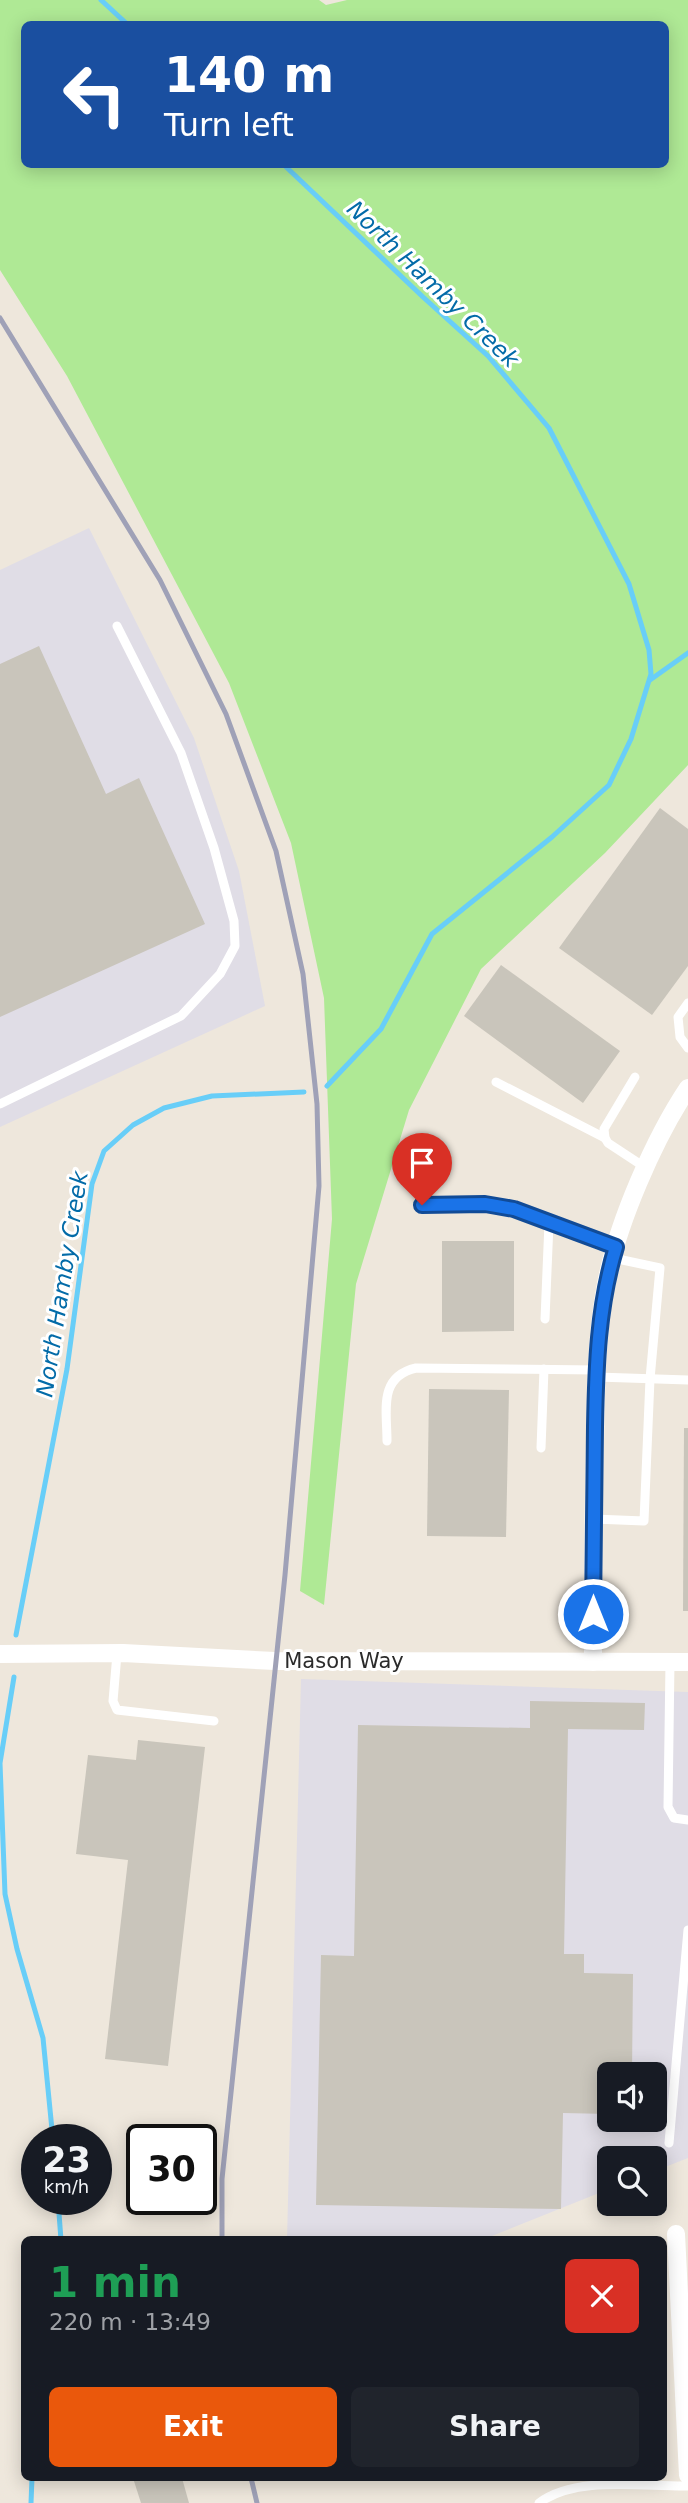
<!DOCTYPE html>
<meta charset="utf-8">
<style>
body{margin:0;font-family:"DejaVu Sans",sans-serif;background:#20242c;color:#f1f3f6;height:100vh;display:flex;flex-direction:column;font-size:26px;white-space:nowrap}
*{box-sizing:border-box;margin:0}
p{font-size:23px;color:#9ea1a6}
.icon{flex:none;width:38px;height:38px;fill:none;stroke:currentColor;stroke-width:2;stroke-linecap:round;stroke-linejoin:round}
.map{position:relative;flex:1;overflow:hidden}
.details{position:absolute;left:21px;top:2236px;width:646px;height:245px;display:flex;flex-direction:column;background:#171b24;border-radius:10px;box-shadow:0 4px 18px #0003}
.details>*{flex:none}
.guide{position:absolute;left:21px;top:21px;width:648px;height:147px;border-radius:10px;box-shadow:0 4px 18px #0003;background:#1a4fa0;color:#fff;overflow:hidden}
.fabs{position:absolute;left:597px;top:2062px;display:grid;gap:14px}
.fabs a{display:grid;place-items:center;width:70px;height:70px;border-radius:10px;background:#171b24;box-shadow:0 4px 18px #0003;font-size:35px}
.speed{position:absolute;left:21px;top:2124px;display:flex;gap:14px;font-size:35px;font-weight:700;text-align:center}
.speed>*{display:grid;place-content:center;width:91px;height:91px;border-radius:50%;background:#171b24;box-shadow:0 4px 18px #0003;line-height:1}
.speed small{font-size:18px;font-weight:400}
.speed .limit{border:4px solid #111;border-radius:10px;background:#fff;color:#111}
.pin{position:absolute;display:grid;place-items:center;width:60px;height:60px;color:#fff;margin:-72px -30px;border-radius:50% 50% 50% 0;rotate:-45deg;box-shadow:0 0 7px #0007}
.pin .icon{rotate:45deg}
.me{position:absolute;width:77px;margin:-38px;rotate:0deg;stroke-linejoin:round;filter:drop-shadow(0 0 5px #0008)}
.turn{display:flex;align-items:center;gap:24px;height:147px;padding:0 28px;font-size:32px}
.turn .icon{width:91px;height:91px;stroke-width:2.5}
.turn b{display:block;font-size:49px;line-height:60px}
.round{display:grid;place-items:center;flex:none;width:74px;height:74px;border-radius:10px;background:#20242c}
.head{display:flex;align-items:center;justify-content:space-between;height:119px;padding:0 28px}
h1{font-size:42px;font-weight:800;line-height:52px;color:#1e9e55}
.button{display:flex;gap:14px;margin-top:auto;padding:14px 28px}
.button a{flex:1;height:80px;border-radius:10px;background:#ea580c;color:#fff;font-size:28px;font-weight:800;line-height:80px;text-align:center}
.button a+a{background:#20242c;color:#f1f3f6}
.map>svg:first-child{display:block}
.industrial{fill:#e0dde6;fill-rule:evenodd}
.green{fill:#afe995;fill-rule:evenodd}
.lines{fill:none;stroke-linecap:round;stroke-linejoin:round}
.stream{stroke:#68cef8;stroke-width:5}
.building{fill:#c9c5bb}
.service{stroke:#fff;stroke-width:9}
.minor{stroke:#fff;stroke-width:18}
.rail{stroke:#9fa1b7;stroke-width:5}
.route-casing{stroke:#114b97;stroke-width:18}
.route{stroke:#1a73e8;stroke-width:12}
.labels{text-anchor:middle;stroke-width:6;stroke-linejoin:round;paint-order:stroke}
.street-label{font-size:21px;fill:#2b2b2b;stroke:#fff}
.water-label{font-size:23px;font-style:italic;fill:#036ba8;stroke:#fff}
</style>
<div class="map">
<svg width="688" height="2503" viewBox="0 0 688 2503">
<rect width="100%" height="100%" fill="#eee7dc"/>
<!-- industrial -->
<g class="industrial">
<path d="M89 528 194 738 239 871 265 1006 0 1127V570Z"/>
<path d="M301 1679 688 1692V2158L655 2171 654 2158H609V2189L482 2240H287ZM609 2074H654V2119H609Z"/>
</g>
<!-- green -->
<path class="green" d="M0 0H319L326 5 347 0H688V765L605 853 481 969 409 1110 356 1284 324 1605 300 1591 332 1219 324 998 291 843 229 683 67 376 0 270ZM24 24H665V164H24Z"/>
<g class="lines">
<!-- stream -->
<g class="stream">
<path d="M101 0 127 24"/>
<path d="M283 164 423 297 488 356 549 428 629 584 649 650 651 674 631 739 609 785 552 837 432 934 381 1029 327 1086"/>
<path d="M650 680 688 653"/>
<path d="M16 1635 67 1369 92 1184 104 1151 133 1125 164 1108 212 1096 304 1092"/>
<path d="M14 1677 0 1763 5 1894 17 1949 43 2038 53 2140"/>
<path d="M58 2200 61 2240"/>
<path d="M31 2503 32 2478"/>
</g>
</g>
<!-- building -->
<g class="building">
<path d="M39 646 106 794 139 778 205 924 0 1017V664Z"/>
<path d="M660 808 688 829V966L652 1015 559 948Z"/>
<path d="M501 965 620 1051 583 1103 464 1016Z"/>
<path d="M442 1241H514V1331L442 1332Z"/>
<path d="M429 1389 509 1390 506 1537 427 1536Z"/>
<path d="M684 1428H688V1611H683Z"/>
<path d="M530 1701 645 1703 644 1730 568 1729 564 1954H584V1973L633 1974 632 2074H609V2114L563 2113 561 2209 316 2205 321 1955 354 1956 358 1725 530 1728Z"/>
<path d="M138 1740 205 1747 168 2066 105 2059 128 1860 76 1854 88 1755 136 1760Z"/>
<path d="M133 2478H182L189 2503H141Z"/>
</g>
<g class="lines">
<!-- service -->
<g class="service">
<path d="M688 1003 678 1017 680 1037 688 1048"/>
<path d="M635 1077 604 1129 605 1138 608 1143 646 1168"/>
<path d="M496 1082 605 1138"/>
<path d="M0 1104 181 1016 220 974 235 946 234 921 214 848 181 753 117 626"/>
<path d="M422 1205 485 1204 514 1209 616 1247"/>
<path d="M545 1319 549 1223"/>
<path d="M597 1377 688 1380"/>
<path d="M387 1441C387 1410 378 1377 416 1368L597 1370"/>
<path d="M541 1448 544 1369"/>
<path d="M594 1519 644 1521 650 1379 660 1268 613 1258"/>
<path d="M117 1654 113 1701 117 1710 214 1721"/>
<path d="M670 1662 668 1807 674 1818 688 1820"/>
<path d="M669 2143 688 1930"/>
<path d="M539 2503C576 2475 644 2487 688 2486"/>
</g>
<!-- minor -->
<g class="minor">
<path d="M0 1654 123 1653 275 1661 688 1662"/>
<path d="M593 1662C593 1589 593 1516 595 1443 596 1390 596 1337 606 1284 617 1224 654 1139 688 1088"/>
<path d="M676 2234 688 2475"/>
</g>
<!-- rail -->
<g class="rail">
<path d="M0 318 160 580 226 714 276 851 303 974 317 1104 319 1186 285 1575 222 2179V2240"/>
<path d="M251 2478 257 2503"/>
</g>
</g>
<g class="lines">
<defs>
<path id="route" d="M422 1205 485 1204 514 1209 616 1247C598 1306 596 1366 595 1427 594 1489 594 1552 593 1614"/>
</defs>
<!-- route casing -->
<use href="#route" class="route-casing"/>
<!-- route -->
<use href="#route" class="route"/>
</g>
<g class="labels">
<!-- street labels -->
<g class="street-label">
<text x="344" y="1668">Mason Way</text>
</g>
<!-- water labels -->
<g class="water-label">
<text transform="translate(433 284) rotate(44)" y="8">North Hamby Creek</text>
<text transform="translate(62 1284) rotate(-81)" y="8">North Hamby Creek</text>
</g>
</g>
</svg>
<div class="fabs">
<a><svg class="icon" aria-label="sound" viewBox="0 0 24 24"><path d="M4 9h4l5-4v14l-5-4H4zM17 9q2 3 0 6"/></svg></a>
<a><svg class="icon" aria-label="search" viewBox="0 0 24 24"><circle cx="10" cy="10" r="6"/><path d="M15 15l6 6"/></svg></a>
</div>
<div class="speed"><div>23<small>km/h</small></div><div class="limit">30</div></div>
<div class="pin" style="left:422px;top:1205px;background:#d93025"><svg class="icon" aria-label="arrive" viewBox="0 0 24 24"><path d="M6 21V4h12l-3 4 3 4H6"/></svg></div>
<svg class="me" style="left:593px;top:1614px" viewBox="-20 -20 40 40"><circle r="17" fill="#1a73e8" stroke="#fff" stroke-width="3"/><path d="M0-11L8 9 0 5-8 9z" fill="#fff"/></svg>
<div class="guide">
<div class="turn"><svg class="icon" aria-label="left" viewBox="0 0 24 24"><path d="M17 20v-9H6M10 6l-5 5 5 5"/></svg><div><b>140 m</b>Turn left</div></div>
</div>
<section class="details">
<div class="head"><div><h1>1 min</h1><p>220 m · 13:49</p></div><a class="round" style="background:#d93025;color:#fff"><svg class="icon" aria-label="close" viewBox="0 0 24 24"><path d="M6 6l12 12M18 6L6 18"/></svg></a></div>
<div class="button"><a>Exit</a><a>Share</a></div>
</section>
</div>
